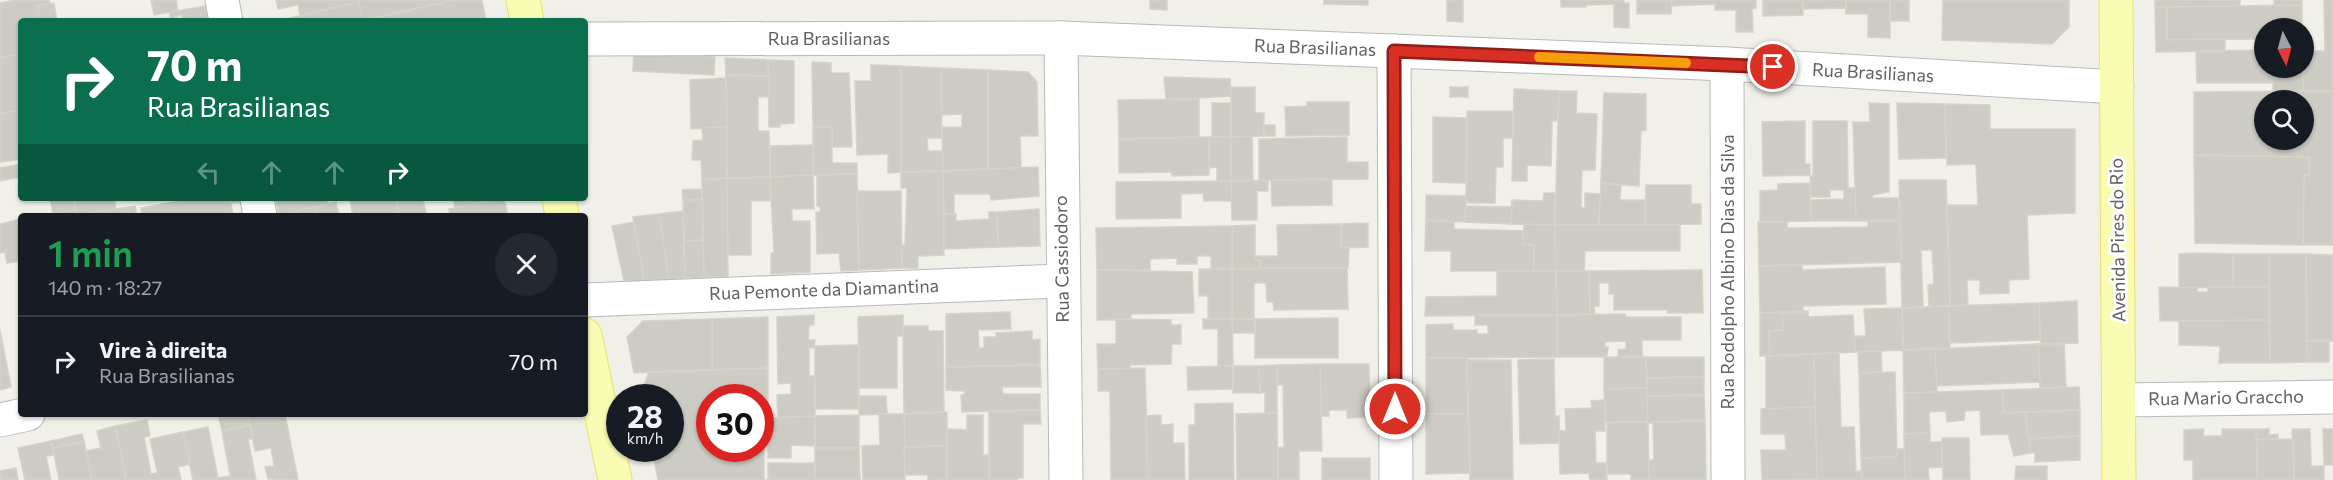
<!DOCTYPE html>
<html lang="pt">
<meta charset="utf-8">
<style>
body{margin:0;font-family:Commissioner,sans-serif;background:#242831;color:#f1f3f6;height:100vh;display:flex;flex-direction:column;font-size:22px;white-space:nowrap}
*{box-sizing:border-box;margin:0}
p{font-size:20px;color:#9ea1a6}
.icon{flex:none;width:33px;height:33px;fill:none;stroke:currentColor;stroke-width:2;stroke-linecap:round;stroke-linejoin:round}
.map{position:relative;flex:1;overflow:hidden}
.sheet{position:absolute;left:18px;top:213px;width:570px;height:204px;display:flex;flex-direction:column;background:#171b24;border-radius:6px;box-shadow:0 2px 4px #0004}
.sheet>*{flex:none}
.guide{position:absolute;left:18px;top:18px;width:570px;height:183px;border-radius:6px;box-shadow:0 2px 4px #0004;background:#0b6e4f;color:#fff;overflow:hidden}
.needle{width:39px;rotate:174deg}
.tools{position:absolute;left:2254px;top:18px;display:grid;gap:12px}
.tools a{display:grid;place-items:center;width:60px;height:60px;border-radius:50%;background:#171b24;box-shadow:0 2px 4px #0004;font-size:30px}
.speed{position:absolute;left:606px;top:384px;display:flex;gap:12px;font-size:30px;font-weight:700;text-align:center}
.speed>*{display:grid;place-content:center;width:78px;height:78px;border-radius:50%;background:#171b24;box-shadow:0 2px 4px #0004;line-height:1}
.speed small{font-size:15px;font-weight:400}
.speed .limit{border:9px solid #d22;background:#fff;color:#111}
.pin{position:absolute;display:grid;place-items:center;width:51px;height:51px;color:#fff;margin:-26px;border:3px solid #fff;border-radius:50%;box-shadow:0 2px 6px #0007}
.me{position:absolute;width:66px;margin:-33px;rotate:0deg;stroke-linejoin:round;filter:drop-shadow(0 0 4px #0008)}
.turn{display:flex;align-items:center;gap:21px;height:126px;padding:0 30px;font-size:27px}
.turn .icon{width:78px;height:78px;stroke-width:2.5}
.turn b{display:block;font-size:42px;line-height:51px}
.lanes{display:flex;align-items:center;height:57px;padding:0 30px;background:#0003;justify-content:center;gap:30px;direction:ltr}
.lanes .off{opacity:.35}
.round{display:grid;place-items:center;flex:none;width:63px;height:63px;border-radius:32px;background:#242831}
.summary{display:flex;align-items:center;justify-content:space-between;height:102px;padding:0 30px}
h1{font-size:36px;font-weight:600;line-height:45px;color:#1e9e55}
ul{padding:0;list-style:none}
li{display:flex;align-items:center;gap:18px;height:90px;padding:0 30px;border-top:2px solid #363941}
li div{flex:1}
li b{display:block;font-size:22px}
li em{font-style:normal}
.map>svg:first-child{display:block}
.building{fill:#cccbc4;stroke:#d5d3c6;stroke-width:1.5;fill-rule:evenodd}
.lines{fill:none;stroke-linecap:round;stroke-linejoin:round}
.minor-casing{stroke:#b8b8bd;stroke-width:35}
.major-casing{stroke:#eae067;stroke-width:35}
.minor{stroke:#fff;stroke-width:33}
.major{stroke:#f8fbb2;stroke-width:33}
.route-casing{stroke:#8d1f18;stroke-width:15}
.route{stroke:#d93025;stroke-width:10}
.slow{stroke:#f59e0b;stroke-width:10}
.labels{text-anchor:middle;stroke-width:6;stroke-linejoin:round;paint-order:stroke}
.street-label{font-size:18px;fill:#5f6167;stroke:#fff}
</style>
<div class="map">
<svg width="2333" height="480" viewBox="0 0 2333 480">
<rect width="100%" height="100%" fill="#f0f0e8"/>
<!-- building -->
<g class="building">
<path d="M15 0H49L50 4 37 6 40 21H21V54L0 58V3Z"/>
<path d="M151 0H176L178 11 154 15Z"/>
<path d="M276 0H358L359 2 300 16 298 5 278 9Z"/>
<path d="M358 0H455L362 20Z"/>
<path d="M455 0H482L486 21H362Z"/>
<path d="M1150 0H1167V10L1150 9Z"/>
<path d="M1324 0H1368V5L1324 4Z"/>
<path d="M1447 0H1463V22L1447 21Z"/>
<path d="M1561 0H1587L1586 7H1561Z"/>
<path d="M1587 0H1624V3H1629V28L1614 27V4L1587 5Z"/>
<path d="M1637 0H1672L1671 14H1637Z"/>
<path d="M1672 0H1715V4L1672 6Z"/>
<path d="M1715 0H1756V8L1752 9 1753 32H1736V10H1715Z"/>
<path d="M1763 0H1803V15L1763 16Z"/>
<path d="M1803 0H1846V8L1803 9Z"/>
<path d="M1846 0H1890V38L1868 37V14H1846Z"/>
<rect x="1890" y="0" width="19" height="21"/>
<path d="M1943 0H2069V27L2052 44 1942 40Z"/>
<path d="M2155 0H2240V6L2155 7Z"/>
<path d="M2274 0H2302V5L2274 6Z"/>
<path d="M2324 0H2333V91H2303L2304 51H2325Z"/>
<path d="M359 2 362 20 281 21V20Z"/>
<path d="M54 3 57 21H40L37 6Z"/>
<path d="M2302 5V28H2265V39L2167 40V7Z"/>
<path d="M205 6 208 21H183L182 15 170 18V12Z"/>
<path d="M2155 7H2167V40L2225 39V51L2156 52Z"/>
<path d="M2265 50V68H2303V91H2273V83H2197L2196 51Z"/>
<path d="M21 54V110L0 114V58Z"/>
<path d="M634 54 715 57 714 75 633 71Z"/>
<path d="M725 58 768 60 769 76 726 75Z"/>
<path d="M768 60 794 61V123L780 124V127H769Z"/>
<path d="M812 62 831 63V73H849L852 147H832V127H813Z"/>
<path d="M871 65 901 66V172L888 173V154L857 155 855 81H871Z"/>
<path d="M901 66 941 68 942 138H927L928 151H942L943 171 901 172Z"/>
<path d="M941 68 988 70V169L943 171 942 127H962V114L942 115Z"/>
<path d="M988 70 1028 72 1037 82 1038 136H1020L1021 168 988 169Z"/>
<path d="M726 75 769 76V97H758V131H769L770 177 727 178Z"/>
<path d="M1164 77 1230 79 1231 96 1166 100Z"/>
<path d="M726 78 727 127 691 129 690 80Z"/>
<path d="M1231 87H1255V113H1264V136L1231 137Z"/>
<rect x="1450" y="87" width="18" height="10"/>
<path d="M1514 89 1559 91 1558 121H1552L1551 166 1527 165V181H1512Z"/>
<path d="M1559 91H1577L1576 113 1597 114 1595 170H1582L1581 208H1585V193L1600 194 1599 225H1555Z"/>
<path d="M2303 91H2333V245H2303L2304 175H2309V157L2194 155V92ZM2265 100H2304V140H2265Z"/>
<path d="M1604 93 1646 94V130L1641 131 1639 186 1601 183Z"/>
<path d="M1199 99V137L1119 139 1118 100Z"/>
<path d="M1307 102H1349V135L1286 136 1285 107 1307 106Z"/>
<rect x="1212" y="103" width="19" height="34"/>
<path d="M1869 103 1889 104V192L1873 195 1872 198H1899L1900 221H1856L1853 122H1870Z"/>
<path d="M1897 103 1945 104 1946 158 1899 159Z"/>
<path d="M1945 104 1990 105V129H2075V213L2027 215 2029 279 2009 280V293L1980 294V280H1967L1968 305 1950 306 1947 205H1978L1976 164 1947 165Z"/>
<path d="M21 110V159L0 162V114Z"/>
<path d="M1467 111H1513V138H1503V167H1496L1495 203H1466Z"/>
<path d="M1433 117 1467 118 1466 183 1433 182Z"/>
<path d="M1805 121V164H1810V175L1763 176 1762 122Z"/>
<path d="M1813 121H1847L1848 188H1855L1856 221H1811L1810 200 1844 199V190H1830V197H1811L1810 176H1813Z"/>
<rect x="1264" y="125" width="11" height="11"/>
<path d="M727 127V178L702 180 701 160H692L693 141 703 140 702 128Z"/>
<path d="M813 127H832V163H857V174L813 175Z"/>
<path d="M1252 136 1253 180 1231 181V137Z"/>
<path d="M1209 137H1231V181H1217V167L1209 168Z"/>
<path d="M1209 137V175L1172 176 1171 172 1119 173V139Z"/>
<path d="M1347 137V162H1368V179L1259 180V139Z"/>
<path d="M813 145V175L770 177V146Z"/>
<path d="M2194 155 2309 157V175H2304L2303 245 2195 243Z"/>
<path d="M21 164V177L0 181V168Z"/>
<path d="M1038 167 1039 196 991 200 990 194H954V214H944L943 171Z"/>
<path d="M943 171 944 255 918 256V268H902L901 245H905L907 188H901V172Z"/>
<path d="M857 174 859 270 841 271 839 253 817 254 816 212H820V206H817V175Z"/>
<path d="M813 175 814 209H792V221H810V272L771 274V253H774L770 177Z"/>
<path d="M770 177V201H751V255H728L727 179Z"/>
<path d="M727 178 728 276 704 277 702 180Z"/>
<path d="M1332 179V205L1272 206 1271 180Z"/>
<path d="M1268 180V191H1257V220H1232L1231 181Z"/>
<path d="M1899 180H1946L1950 306 1929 307 1928 285 1934 284 1932 250H1921L1923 307 1902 308Z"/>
<path d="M1231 181 1232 201H1204L1203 193 1181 194V218L1116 219V182Z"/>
<path d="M1601 183 1621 185 1620 200H1646L1645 225H1599Z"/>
<path d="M1810 183 1811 221 1760 222V191L1778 190V184Z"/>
<path d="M1646 185H1691V204H1701V224L1645 225Z"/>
<path d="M702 189V200H683L682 190Z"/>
<path d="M857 191H901L902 268 859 270Z"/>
<path d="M1544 193H1555V225L1511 224 1512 200 1543 201Z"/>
<path d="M1426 195 1466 196 1465 222 1426 220Z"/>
<path d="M50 198H74L76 209 53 214Z"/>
<path d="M74 198H114L116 209 76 216Z"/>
<path d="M194 198H239L240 202 231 203 233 216H142L141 208Z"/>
<path d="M276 198H327L328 204 279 215Z"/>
<path d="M396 198 400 216H353L350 199Z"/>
<path d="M396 198H431L423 200 426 214 417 216H400Z"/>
<path d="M453 198H503L455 208Z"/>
<path d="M504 198 508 216H450L449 209Z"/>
<path d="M683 200H702L703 240 684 241Z"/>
<path d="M336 202 339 216H318L316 207Z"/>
<path d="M135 206 137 216H79L116 209Z"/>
<path d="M1466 206 1512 207 1511 224 1465 222Z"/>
<path d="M316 207 318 216H279V215Z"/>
<path d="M76 209V216H49V214Z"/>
<path d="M1039 209 1040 246 998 247 997 212Z"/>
<path d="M683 211 685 278 669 279 659 214Z"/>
<path d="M989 212H997L998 247 944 249V214H956V221L989 219Z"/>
<path d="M659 214 669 279 644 280 633 217Z"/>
<path d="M21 219V261L7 263 5 252 0 253V224Z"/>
<path d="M1426 220 1454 222V229L1524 231 1523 244 1534 245V271H1451V251H1425Z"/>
<path d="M1868 221H1900L1901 262 1759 266 1758 222H1787V228L1868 227Z"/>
<path d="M634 222 644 280 624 281 612 226Z"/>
<path d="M1368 223V247L1341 248V224Z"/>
<path d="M1341 224V248L1349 247 1348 268H1260V260H1255V256H1278L1277 225Z"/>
<path d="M1524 224 1555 225 1556 271H1534V245L1523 244Z"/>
<path d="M1255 225V260H1260V268L1232 269V226Z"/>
<path d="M1555 225H1680V251H1585L1584 271H1556Z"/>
<path d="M1232 226V269H1211V256H1197V264H1177V258L1150 259V270H1097L1096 228Z"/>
<path d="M703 240 704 277 685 278 684 241Z"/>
<path d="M2195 253 2233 254V287L2179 288V254Z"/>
<rect x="2233" y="254" width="36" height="33"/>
<path d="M2269 254H2306L2308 362 2270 363Z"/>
<path d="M2306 254 2333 255V341H2307Z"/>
<path d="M1802 265V270L1885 267 1886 304 1803 306V311L1760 313 1759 266Z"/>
<path d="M1347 268 1348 309 1274 310 1273 302H1267L1266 283H1254V319H1232V269Z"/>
<path d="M1199 269H1232V319H1208V296H1199Z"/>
<path d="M1097 270 1192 272 1194 313 1131 314V320H1097Z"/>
<path d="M1702 270 1703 313H1668L1667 310H1614V294H1609V283H1599V306H1594L1595 314H1590L1589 271Z"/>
<path d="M1497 271H1556L1557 315 1425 316 1426 297 1497 296Z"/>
<path d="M1556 271H1589L1590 314 1557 315Z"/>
<path d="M2159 287 2197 288V292H2208V287H2269V320L2160 321Z"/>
<path d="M2077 301 2078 343 2041 344 2039 303Z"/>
<path d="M2039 303 2040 340 1950 343 1948 306Z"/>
<path d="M1948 306 1950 348 1903 350 1902 308Z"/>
<path d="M1902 308 1903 350 1855 352 1854 336H1866L1864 309Z"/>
<path d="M1808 311V313L1782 314 1783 330 1769 331 1770 356H1760V313Z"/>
<path d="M1010 312 1011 329 978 330 979 348H984V337H996V333L1032 331V340L1040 339V365L946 367V314Z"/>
<path d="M1808 313V317L1853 315 1855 352 1770 356 1769 331 1783 330 1782 314Z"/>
<path d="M1625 314 1626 317H1681V340H1642V357H1618V350L1626 349V341L1605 342V347H1608L1607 357H1557V315Z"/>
<path d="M814 315V325H809L808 340H815L814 348H809V376H815V416L778 418 777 395 791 394V383L778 384 777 317Z"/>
<path d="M903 315V336H897V388H859L858 317Z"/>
<path d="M1475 315H1557V357L1426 358V325L1453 324V330H1477V334H1488V325H1475Z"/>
<path d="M768 317V368L712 370V319Z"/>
<path d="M1338 318V358H1255V319Z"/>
<path d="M712 319V370L634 373 627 337 643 321Z"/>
<path d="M1116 319 1171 320V325H1181V344H1172L1171 364 1130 365V369H1098L1097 344H1116Z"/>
<path d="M1203 319H1232L1233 366 1218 367V329H1203Z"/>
<path d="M1232 319H1255V333H1233Z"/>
<path d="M2269 320 2270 363H2219L2220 346 2179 345V321Z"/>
<path d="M903 326H928V331H943L944 413 904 414Z"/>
<path d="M0 330 11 387 0 390Z"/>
<path d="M2307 341H2329V362H2308Z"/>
<path d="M2038 344H2064L2066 387 2040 388Z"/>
<path d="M2038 344 2040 382 1936 386 1935 349Z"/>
<path d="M859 345V409H815V346Z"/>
<path d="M1935 349 1937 392 1904 393 1903 350Z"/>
<path d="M1881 351 1882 372 1859 373 1858 352Z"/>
<path d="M1839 353 1841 427H1854L1856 471H1861L1862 480H1817L1814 354Z"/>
<path d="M1814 354 1815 407 1766 409V356Z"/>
<path d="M1604 357H1646L1647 388 1604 389Z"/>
<path d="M1646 357H1704V377L1647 378Z"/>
<path d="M1426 358H1467L1468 414H1426Z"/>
<path d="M1554 359 1555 416H1559L1560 443 1520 444 1518 360Z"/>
<path d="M1467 360H1511L1513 480H1470Z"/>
<path d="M1320 364H1369L1370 417 1347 418V410H1329V416H1321Z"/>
<path d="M1320 364 1322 451H1299V480H1278V448L1284 447 1283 385H1277V365Z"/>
<path d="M1040 365 1041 387H1002L1003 394H1040V410L962 412 961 395 965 394V391L946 390V367Z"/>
<path d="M1277 365V413H1265V392L1260 393 1259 366Z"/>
<path d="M1233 366H1259L1260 393H1233Z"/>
<path d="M1233 366V389L1188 390 1187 367Z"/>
<path d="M768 368V424H764V480H768H658L652 448H670V398H642L641 393 649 372ZM710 398H760V448H710Z"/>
<path d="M1145 368 1148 480H1111L1110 391H1098V369Z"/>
<path d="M1895 372 1897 457 1861 458 1859 373Z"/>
<path d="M1704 377V395L1647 396V378Z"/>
<path d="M2079 387 2080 410 2004 413 2002 390Z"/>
<path d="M1647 388 1648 422H1605L1604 389Z"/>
<path d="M2002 390 2004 413 2025 412 2031 453 2014 456 2008 434 1981 435 1980 410 1965 411 1964 420 1947 422 1946 411 1929 412 1930 433 1904 434V393Z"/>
<path d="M1704 395 1705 421 1648 423 1647 396Z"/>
<path d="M859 396H886L887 414 859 415Z"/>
<path d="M1605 400V431H1595L1596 463H1606L1607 480H1590L1589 473 1560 474 1559 431H1566L1565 409 1592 408 1591 401Z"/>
<path d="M1233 403 1234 480H1189V425H1195V404Z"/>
<path d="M1815 407 1817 479 1762 480 1761 450H1786L1785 434H1761V409Z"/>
<path d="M1040 410 1041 424H1023V478H1017V480H989V411Z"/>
<path d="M2080 410V436L2029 439 2025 412Z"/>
<path d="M947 412V446L904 447V414Z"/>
<path d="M1277 413 1278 480H1237L1236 414Z"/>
<path d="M218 414H248L250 425 222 431Z"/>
<path d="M248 414H285L298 480 268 479 265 467 274 466 271 448 255 451Z"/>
<path d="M879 414H904L905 480H863L862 446 880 445Z"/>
<path d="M1426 414H1468L1470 473 1426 474Z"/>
<path d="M859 415V448H815V416Z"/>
<path d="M967 415H983V455H989V480H947V429L967 430Z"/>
<path d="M1161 415V425L1173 424V443H1184L1185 480H1148L1146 416Z"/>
<path d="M815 416V446L791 445V458H768V418Z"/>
<path d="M147 420 150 436 144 437 151 474 157 473 159 480H126L115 426Z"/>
<path d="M1705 421 1706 480H1649L1648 460H1654L1653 422Z"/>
<path d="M1648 422 1649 480H1631V474H1607V423Z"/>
<path d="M250 425 253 439H248L256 480H231L222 431Z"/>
<path d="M115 426 126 480H92L85 451 101 448 97 431Z"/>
<path d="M208 427 218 478 230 476 231 480H193L183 432Z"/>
<path d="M2204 429 2203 436H2222V429H2256L2257 480H2193V460H2184V430Z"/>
<path d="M2256 429H2269V435L2278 434V439L2257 440Z"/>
<path d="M2292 429H2310L2311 466H2324V480H2294Z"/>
<path d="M2323 429H2333V465H2324Z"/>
<path d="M183 432 190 464 178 467 181 480H159L150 439Z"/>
<path d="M1930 433V442H1942V467L1928 468 1929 480H1905L1904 434Z"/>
<path d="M82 434 84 441 53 448 51 441Z"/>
<path d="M2080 436V460L2035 462V453H2031L2029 439Z"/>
<path d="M1942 438H1969L1970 480H1943Z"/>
<path d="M2293 439 2294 480H2257V440Z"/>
<path d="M51 441 54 455 46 456 51 480H25L18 448Z"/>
<path d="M84 441 92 480H59L53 448Z"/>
<path d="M947 446V480H928V475H905L904 447Z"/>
<path d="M815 448H859L860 480H815Z"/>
<path d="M1897 449H1904L1905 480H1862L1861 458 1897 457Z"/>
<rect x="1322" y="458" width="48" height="22"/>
<rect x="768" y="463" width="47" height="17"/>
<path d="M2016 466H2047V480H2015Z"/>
<path d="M16 468 18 480H0V471Z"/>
</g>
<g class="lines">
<defs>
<g id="minor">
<path d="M222 0 226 21"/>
<path d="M1061 38 1066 480"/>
<path d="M585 39 1061 38 1727 64 2117 87"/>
<path d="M1394 51 1396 480"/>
<path d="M1727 64 1728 480"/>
<path d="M257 198 260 216"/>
<path d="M585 300 1062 281"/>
<path d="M2120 400 2333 397"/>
<path d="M0 420 28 414"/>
</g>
<g id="major">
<path d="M523 0 527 21"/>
<path d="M2116 0 2119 480"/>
<path d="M559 198 562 216"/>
<path d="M585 335 615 480"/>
</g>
</defs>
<!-- minor casing -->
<use href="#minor" class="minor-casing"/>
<!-- major casing -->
<use href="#major" class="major-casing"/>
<!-- minor -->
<use href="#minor" class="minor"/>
<!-- major -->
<use href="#major" class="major"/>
</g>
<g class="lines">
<defs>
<path id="route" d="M1395 409 1394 51 1773 67"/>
</defs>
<!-- route casing -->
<use href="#route" class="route-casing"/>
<!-- route -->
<use href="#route" class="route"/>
<!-- slow -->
<path class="slow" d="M1539 57 1686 63"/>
</g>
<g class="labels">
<!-- street labels -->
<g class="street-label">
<text x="829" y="45">Rua Brasilianas</text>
<text transform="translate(1315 48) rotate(2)" y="6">Rua Brasilianas</text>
<text transform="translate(1873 73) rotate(3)" y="6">Rua Brasilianas</text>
<text transform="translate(2118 240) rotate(-91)" y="6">Avenida Pires do Rio</text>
<text transform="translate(1062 259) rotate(-91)" y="6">Rua Cassiodoro</text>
<text transform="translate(1728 272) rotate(-90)" y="6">Rua Rodolpho Albino Dias da Silva</text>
<text transform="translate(824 290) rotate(-2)" y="6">Rua Pemonte da Diamantina</text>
<text transform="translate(2226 398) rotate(-1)" y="6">Rua Mario Graccho</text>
</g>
</g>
</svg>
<div class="tools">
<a><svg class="needle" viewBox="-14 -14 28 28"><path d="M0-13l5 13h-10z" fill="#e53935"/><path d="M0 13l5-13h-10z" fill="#9ea1a6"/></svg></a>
<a><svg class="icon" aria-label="search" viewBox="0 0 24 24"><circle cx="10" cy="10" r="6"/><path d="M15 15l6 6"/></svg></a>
</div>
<div class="speed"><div>28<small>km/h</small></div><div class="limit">30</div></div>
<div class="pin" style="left:1773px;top:67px;background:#d93025"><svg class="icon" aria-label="arrive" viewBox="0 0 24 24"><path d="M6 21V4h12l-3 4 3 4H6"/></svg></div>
<svg class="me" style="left:1395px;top:409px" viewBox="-20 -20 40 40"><circle r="17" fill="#d93025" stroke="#fff" stroke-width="3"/><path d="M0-11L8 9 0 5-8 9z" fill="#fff"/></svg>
<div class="guide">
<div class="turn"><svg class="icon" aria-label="right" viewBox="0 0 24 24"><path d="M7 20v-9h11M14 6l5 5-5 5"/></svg><div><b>70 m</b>Rua Brasilianas</div></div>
<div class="lanes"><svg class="icon off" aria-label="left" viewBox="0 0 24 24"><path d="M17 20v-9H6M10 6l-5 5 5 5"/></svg><svg class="icon off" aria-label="ahead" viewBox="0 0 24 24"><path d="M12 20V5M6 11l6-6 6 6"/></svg><svg class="icon off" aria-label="ahead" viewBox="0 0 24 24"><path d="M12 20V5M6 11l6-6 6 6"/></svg><svg class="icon" aria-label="right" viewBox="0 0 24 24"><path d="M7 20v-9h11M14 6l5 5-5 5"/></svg></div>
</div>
<section class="sheet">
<div class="summary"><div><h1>1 min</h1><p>140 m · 18:27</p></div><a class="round"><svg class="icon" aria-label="close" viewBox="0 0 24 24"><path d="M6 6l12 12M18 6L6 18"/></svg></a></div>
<ul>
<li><svg class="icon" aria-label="right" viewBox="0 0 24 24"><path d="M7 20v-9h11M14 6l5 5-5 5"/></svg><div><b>Vire à direita</b><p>Rua Brasilianas</p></div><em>70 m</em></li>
</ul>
</section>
</div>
